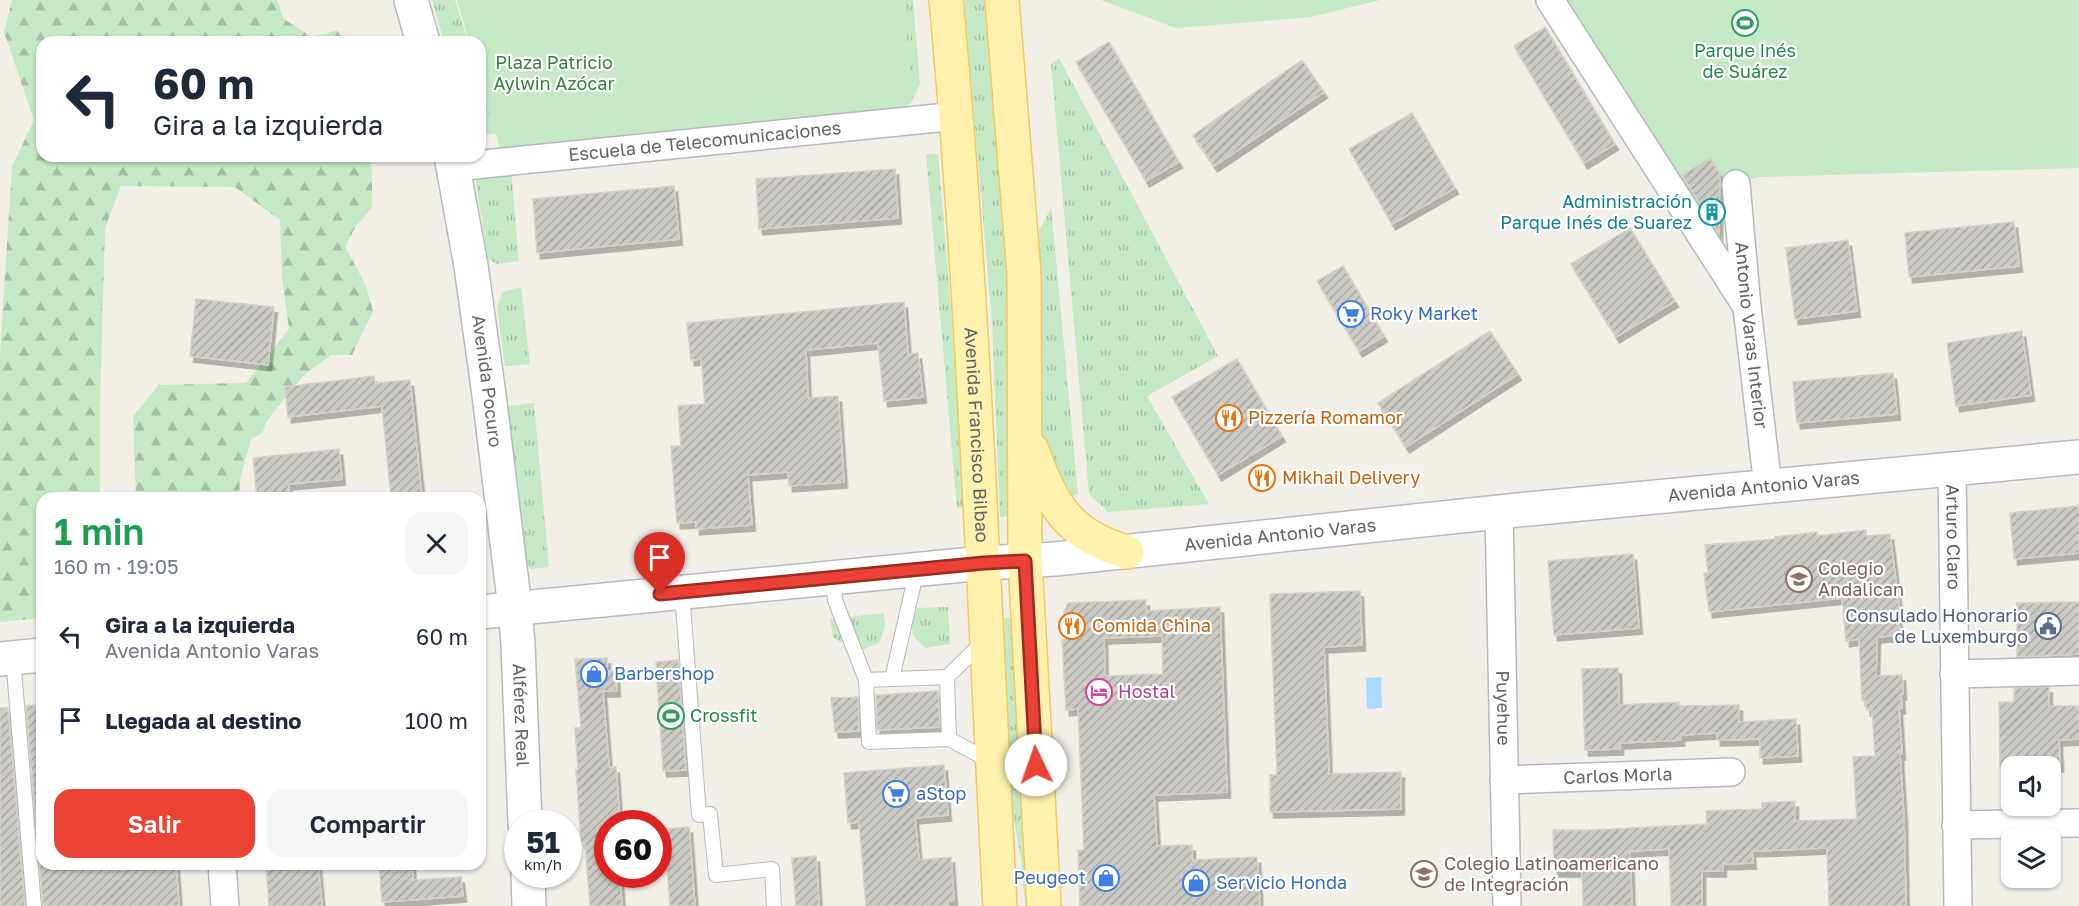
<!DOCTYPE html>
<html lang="es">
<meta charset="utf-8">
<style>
body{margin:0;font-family:"Golos Text",sans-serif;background:#f6f6f7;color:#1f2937;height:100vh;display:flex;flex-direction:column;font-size:22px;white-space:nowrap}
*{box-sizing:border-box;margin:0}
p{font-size:20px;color:#747a83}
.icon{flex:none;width:33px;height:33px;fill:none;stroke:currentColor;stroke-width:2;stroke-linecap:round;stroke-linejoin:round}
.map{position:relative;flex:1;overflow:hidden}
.details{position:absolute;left:36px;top:492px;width:450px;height:378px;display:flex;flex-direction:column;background:#fff;border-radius:18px;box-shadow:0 2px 4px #0004}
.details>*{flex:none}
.hud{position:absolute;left:36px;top:36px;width:450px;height:126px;border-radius:18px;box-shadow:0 2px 4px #0004;background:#fff;color:#1f2937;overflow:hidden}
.fabs{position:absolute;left:2001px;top:756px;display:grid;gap:12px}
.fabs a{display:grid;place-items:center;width:60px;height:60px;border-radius:12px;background:#fff;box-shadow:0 2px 4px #0004;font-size:30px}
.speed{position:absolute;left:504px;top:810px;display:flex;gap:12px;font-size:30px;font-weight:700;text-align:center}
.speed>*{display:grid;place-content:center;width:78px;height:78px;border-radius:50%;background:#fff;box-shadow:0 2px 4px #0004;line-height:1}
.speed small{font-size:15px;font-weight:400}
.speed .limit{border:9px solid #d22;background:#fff;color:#111}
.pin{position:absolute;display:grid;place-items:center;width:51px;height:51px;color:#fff;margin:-62px -26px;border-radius:50% 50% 50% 0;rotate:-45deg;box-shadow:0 0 6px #0007}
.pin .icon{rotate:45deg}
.me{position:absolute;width:66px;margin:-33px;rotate:357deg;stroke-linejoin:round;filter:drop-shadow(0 0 4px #0008)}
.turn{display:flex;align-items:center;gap:21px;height:126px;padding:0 18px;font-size:27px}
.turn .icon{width:78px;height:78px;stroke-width:2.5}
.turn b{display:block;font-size:42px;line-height:51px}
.round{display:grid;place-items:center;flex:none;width:63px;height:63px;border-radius:18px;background:#f6f6f7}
.head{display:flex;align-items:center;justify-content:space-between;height:102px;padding:0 18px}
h1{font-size:36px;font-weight:600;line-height:45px;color:#1e9e55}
.primary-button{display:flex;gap:12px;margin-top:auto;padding:12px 18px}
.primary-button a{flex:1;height:69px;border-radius:18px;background:#ea4335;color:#fff;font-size:24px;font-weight:600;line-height:69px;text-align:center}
.primary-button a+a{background:#f6f6f7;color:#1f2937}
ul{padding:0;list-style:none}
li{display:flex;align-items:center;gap:18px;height:84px;padding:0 18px}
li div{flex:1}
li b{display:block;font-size:22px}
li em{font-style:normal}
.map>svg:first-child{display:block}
.grass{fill:url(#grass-tufts)}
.forest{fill:url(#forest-firs)}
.green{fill:#c5e8c5}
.water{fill:#aadaff}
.building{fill:url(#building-hatch);stroke:#d6d1c6;stroke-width:1.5;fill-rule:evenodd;filter:url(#shadow)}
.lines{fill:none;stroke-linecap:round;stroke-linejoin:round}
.lane-casing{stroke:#b5b8bc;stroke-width:16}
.street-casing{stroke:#b5b8bc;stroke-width:30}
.secondary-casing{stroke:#b6babf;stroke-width:36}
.primary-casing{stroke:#f2c960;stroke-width:36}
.lane{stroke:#fff;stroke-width:14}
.street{stroke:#fff;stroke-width:27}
.secondary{stroke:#fff;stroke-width:33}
.primary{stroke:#fff2af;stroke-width:33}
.route-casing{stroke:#982c22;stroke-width:15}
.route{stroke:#ea4335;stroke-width:10}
.labels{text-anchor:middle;stroke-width:4.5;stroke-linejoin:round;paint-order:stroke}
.leisure-label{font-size:18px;fill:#27864d;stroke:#fff}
.park-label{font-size:18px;fill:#348238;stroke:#fff}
.street-label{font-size:18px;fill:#5f6368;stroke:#fff}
.culture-label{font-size:18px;fill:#0d838f;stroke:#fff;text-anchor:end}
.shop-label{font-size:18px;fill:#366cbe;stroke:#fff;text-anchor:start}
.food-label{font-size:18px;fill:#c56008;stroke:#fff;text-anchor:start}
.education-label{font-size:18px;fill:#785e54;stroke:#fff;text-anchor:start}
.service-label{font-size:18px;fill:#4e5e75;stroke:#fff;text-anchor:end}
.hotel-label{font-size:18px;fill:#b23c85;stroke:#fff;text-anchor:start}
</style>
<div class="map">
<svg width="2079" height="906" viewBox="0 0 2079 906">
<defs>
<pattern id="grass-tufts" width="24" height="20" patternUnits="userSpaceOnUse" patternTransform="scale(1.5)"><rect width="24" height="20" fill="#c5e8c5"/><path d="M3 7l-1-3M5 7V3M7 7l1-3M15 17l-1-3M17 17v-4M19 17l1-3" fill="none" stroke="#a3c0a4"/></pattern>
<pattern id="forest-firs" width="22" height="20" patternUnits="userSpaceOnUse" patternTransform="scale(1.5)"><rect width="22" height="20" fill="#c5e8c5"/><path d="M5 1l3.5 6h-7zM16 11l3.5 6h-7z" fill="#a3c0a4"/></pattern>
<pattern id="building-hatch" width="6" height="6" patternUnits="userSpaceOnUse" patternTransform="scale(1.5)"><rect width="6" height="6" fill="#cccac5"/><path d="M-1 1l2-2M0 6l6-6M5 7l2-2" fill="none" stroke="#a9a8a4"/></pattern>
<filter id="shadow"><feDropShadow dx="3.5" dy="6" stdDeviation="0" flood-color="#0004"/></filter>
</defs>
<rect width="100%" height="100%" fill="#f1efe8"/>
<!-- grass -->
<g class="grass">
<path d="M432 0H455L468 42H444Z"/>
<path d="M904 0H913L920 84 912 102Z"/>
<path d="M964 0H993L1005 128 1016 515 1000 517 992 322Z"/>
<path d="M1059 58 1218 356 1147 396 1209 504 1108 512 1089 494 1051 64Z"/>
<path d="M480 80 496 134 480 135Z"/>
<path d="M926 154H938L955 357 964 508H957Z"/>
<path d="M511 170 519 261 497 264 488 259 475 176Z"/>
<path d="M1051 208 1078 494 1067 498 1042 440 1040 422 1042 325 1036 236Z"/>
<path d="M521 287 530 364 505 366 497 306 503 292Z"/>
<path d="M534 403 549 567 530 569 524 557 507 406Z"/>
<path d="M948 607 950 644 926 648C908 635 910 627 917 608Z"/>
<path d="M884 613 885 628 879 643 857 652 833 637 830 619Z"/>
<path d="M1002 618H1014L1029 906H1025L1021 858 1011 804Z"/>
</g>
<!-- forest -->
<path class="forest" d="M12 0H277L284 19 312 37 338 30 344 42H42V156H369L372 170V208L356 226 345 246 366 286 373 311 352 355H331L304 375 268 419 262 433 251 439 240 480 239 498H136L133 416 159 385 246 383 289 329 282 277 280 220 235 187 121 186 105 228 100 405V498H42V618L0 622V356L6 258 12 167 34 120 4 32Z"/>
<!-- green -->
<g class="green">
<path d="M457 0H904L912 102 905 108 501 151 480 80V42H469Z"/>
<path d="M1101 0H1380L1311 17 1176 28Z"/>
<path d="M1560 0H2079V168L1758 177 1722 188 1719 251Z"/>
</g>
<!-- water -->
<path class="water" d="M1381 677 1382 708 1367 709 1366 678Z"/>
<!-- building -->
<g class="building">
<path d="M1545 27 1615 144 1584 163 1514 46Z"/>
<path d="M1109 42 1179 162 1146 181 1076 62Z"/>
<path d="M1302 60 1324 92 1214 166 1193 135Z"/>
<path d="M1412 113 1455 188 1392 224 1349 149Z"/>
<path d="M1710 158 1720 174 1719 234 1682 175Z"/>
<path d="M895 169 898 218 759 229 756 179Z"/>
<path d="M674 186 679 239 537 253 533 199Z"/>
<path d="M2014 222 2019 266 1909 277 1905 233Z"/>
<path d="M1630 228 1675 301 1616 337 1571 264Z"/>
<path d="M1848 240 1857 311 1795 319 1786 248Z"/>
<path d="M1343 266 1384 336 1359 351 1317 281Z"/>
<path d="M196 299 274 307 268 365 190 356Z"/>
<path d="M904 302 908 354 918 353 923 397 884 401 878 343 806 350 808 398 838 396 844 482 789 486 788 472 748 475 752 525 696 529V522L677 523 671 446H681L678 406 705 404 701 359 691 360 687 323Z"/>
<path d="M1490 331 1518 374 1406 447 1378 403Z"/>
<path d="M2022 331 2031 395 1956 406 1947 343Z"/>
<path d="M1237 359 1282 436 1218 475 1172 397Z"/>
<path d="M1893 373 1897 414 1797 423 1793 382Z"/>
<path d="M374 376 375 383 410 380 422 498H391L382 406 288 417 285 387Z"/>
<path d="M339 449 342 479 289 484V498H257L253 458Z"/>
<path d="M2079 506V553L2014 559 2010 513Z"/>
<path d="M1866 530 1867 536 1890 534 1900 613H1898L1900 635 1877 637 1876 676 1902 675 1903 694H1901L1902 708H1899L1902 754H1900L1904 818 1906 906H1829L1827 848 1752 851 1753 863 1723 864V871H1702V906H1671L1669 849 1630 851 1632 906H1583L1582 871H1554L1553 830H1593L1707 824 1706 811 1762 809V803L1795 801V821L1857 819 1853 757 1875 756 1872 709 1867 710 1866 700H1862L1859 639 1846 641 1842 598 1709 612 1704 573H1708L1705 545 1775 539V537L1817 532V536Z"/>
<path d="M1633 554 1639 628 1554 635 1548 561Z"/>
<path d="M1360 591 1362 645 1324 647 1329 774 1401 772V809L1270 812V775H1277L1270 594Z"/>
<path d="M1146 600V611L1220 607 1227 792 1154 795 1157 846 1192 845V860L1257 857 1260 906H1080L1078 850H1084L1078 709 1066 710 1062 640H1066L1064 612 1068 603ZM1162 636 1163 674 1105 676 1104 638Z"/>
<path d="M2079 602V654L2017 657V603Z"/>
<path d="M607 658V671H616L617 691H603L609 767H616L620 824H608V874L620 877 622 906H590L585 841 581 842 576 770H578L575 728H581L575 659Z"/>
<path d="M678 660 686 770 663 771 656 662Z"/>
<path d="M1618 668 1619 705 1679 702V706L1739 705V722L1796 719 1798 756 1760 758V739L1717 740V733L1681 735V740L1620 743V749L1585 750 1582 669Z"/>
<path d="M2049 687V706H2079V739L2059 740 2060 766H2000L1999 702H2014V688Z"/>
<path d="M938 691 940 727 877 730 876 695Z"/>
<path d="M858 697 859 731 835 732 831 698Z"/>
<path d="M42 704V864H176L179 906H43L26 706Z"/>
<path d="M0 708H8L25 906H0Z"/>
<path d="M944 765 948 815 915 818 919 860 951 857 954 900 948 901V906H866L859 822 848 823 844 773Z"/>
<path d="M689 827 695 906H670L664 829Z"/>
<path d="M816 856 819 906H796L792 858Z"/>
<path d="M266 864H318L322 906H269Z"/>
<path d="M379 864H412L413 880 461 877 463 896 382 902Z"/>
</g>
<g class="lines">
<defs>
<g id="lane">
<path d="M833 578 835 600 866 680 869 742 949 739 947 677 866 680"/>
<path d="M682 592 699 815 710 814 716 875 772 869 774 906"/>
<path d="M13 658 34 906"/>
<path d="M947 677 983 642"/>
<path d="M892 679 917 569"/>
<path d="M949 739 992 762"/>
</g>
<g id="street">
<path d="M1550 0 1747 307"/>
<path id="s1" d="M454 167 957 116"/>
<path id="s2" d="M1736 184 1747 307 1768 487"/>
<path id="s3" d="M1952 469 1958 906"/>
<path id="s4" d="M1499 512 1507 906"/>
<path d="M1954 674 2079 671"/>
<path id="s5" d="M1504 780 1731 772"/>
<path d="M1956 825 2079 823"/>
<path d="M222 864 225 906"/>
</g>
<g id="secondary">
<path d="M411 0 423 42"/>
<path id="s6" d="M451 156 471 266 489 395 515 608 518 644 525 824"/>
<path id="s7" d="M480 612 984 563 1055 559 1528 509 2079 457"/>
<path d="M0 659 42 655"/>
<path d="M528 874 529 906"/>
</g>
<g id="primary">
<path id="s8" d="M946 0C974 301 984 604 1000 906"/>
<path d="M1002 0 1024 274 1025 561 1044 906"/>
<path d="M1032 450C1051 505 1069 536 1127 552"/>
</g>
</defs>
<!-- lane casing -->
<use href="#lane" class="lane-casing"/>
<!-- street casing -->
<use href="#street" class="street-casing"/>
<!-- secondary casing -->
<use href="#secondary" class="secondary-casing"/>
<!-- primary casing -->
<use href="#primary" class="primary-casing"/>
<!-- lane -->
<use href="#lane" class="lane"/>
<!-- street -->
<use href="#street" class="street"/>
<!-- secondary -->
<use href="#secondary" class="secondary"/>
<!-- primary -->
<use href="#primary" class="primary"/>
</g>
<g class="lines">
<defs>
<path id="route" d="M660 594 984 563 1025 561 1036 765"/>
</defs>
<!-- route casing -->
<use href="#route" class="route-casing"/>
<!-- route -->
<use href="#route" class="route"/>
</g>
<!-- icons -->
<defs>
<symbol id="stadium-ring" viewBox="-11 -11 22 22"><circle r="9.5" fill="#fff" stroke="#2e9e5b" stroke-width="1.5"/><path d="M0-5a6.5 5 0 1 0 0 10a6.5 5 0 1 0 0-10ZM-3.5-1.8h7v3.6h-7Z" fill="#2e9e5b"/></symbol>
<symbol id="building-ring" viewBox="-11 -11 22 22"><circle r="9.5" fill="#fff" stroke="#0f9aa8" stroke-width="1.5"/><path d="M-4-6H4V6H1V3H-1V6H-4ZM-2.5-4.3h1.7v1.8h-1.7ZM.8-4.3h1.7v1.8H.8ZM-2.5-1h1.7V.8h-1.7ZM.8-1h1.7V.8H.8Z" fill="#0f9aa8"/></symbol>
<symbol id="supermarket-ring" viewBox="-11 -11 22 22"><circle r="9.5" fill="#fff" stroke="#3f7fe0" stroke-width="1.5"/><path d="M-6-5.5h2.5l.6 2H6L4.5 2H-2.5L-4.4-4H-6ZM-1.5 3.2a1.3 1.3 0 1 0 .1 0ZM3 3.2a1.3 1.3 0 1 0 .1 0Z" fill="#3f7fe0"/></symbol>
<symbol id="restaurant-ring" viewBox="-11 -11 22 22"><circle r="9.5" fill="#fff" stroke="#e8710a" stroke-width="1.5"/><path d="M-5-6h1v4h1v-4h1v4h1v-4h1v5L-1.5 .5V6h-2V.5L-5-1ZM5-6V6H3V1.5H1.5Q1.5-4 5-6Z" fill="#e8710a"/></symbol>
<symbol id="school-ring" viewBox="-11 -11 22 22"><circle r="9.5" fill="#fff" stroke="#8d6e63" stroke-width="1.5"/><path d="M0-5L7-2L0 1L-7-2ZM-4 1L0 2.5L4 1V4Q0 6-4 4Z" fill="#8d6e63"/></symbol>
<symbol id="civic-ring" viewBox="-11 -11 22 22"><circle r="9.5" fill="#fff" stroke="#5c6f8a" stroke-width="1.5"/><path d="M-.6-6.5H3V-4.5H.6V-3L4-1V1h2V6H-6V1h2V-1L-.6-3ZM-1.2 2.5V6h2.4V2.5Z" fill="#5c6f8a"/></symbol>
<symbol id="shop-ring" viewBox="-11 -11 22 22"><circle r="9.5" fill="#fff" stroke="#3f7fe0" stroke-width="1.5"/><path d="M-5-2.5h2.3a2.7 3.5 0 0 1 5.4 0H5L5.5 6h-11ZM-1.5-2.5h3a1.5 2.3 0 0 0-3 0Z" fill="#3f7fe0"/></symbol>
<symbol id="hotel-ring" viewBox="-11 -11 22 22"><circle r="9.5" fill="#fff" stroke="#d1479c" stroke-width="1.5"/><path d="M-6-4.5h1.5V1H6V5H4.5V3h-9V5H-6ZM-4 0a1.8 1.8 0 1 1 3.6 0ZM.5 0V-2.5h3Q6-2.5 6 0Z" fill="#d1479c"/></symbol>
</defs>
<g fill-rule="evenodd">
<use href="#stadium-ring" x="1730" y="8" width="30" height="30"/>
<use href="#building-ring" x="1697" y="197" width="30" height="30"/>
<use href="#supermarket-ring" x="1336" y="299" width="30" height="30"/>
<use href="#restaurant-ring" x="1214" y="403" width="30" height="30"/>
<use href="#restaurant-ring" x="1247" y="463" width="30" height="30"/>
<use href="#school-ring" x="1784" y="564" width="30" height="30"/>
<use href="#restaurant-ring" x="1057" y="611" width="30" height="30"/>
<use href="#civic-ring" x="2033" y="611" width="30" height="30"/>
<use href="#shop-ring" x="579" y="659" width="30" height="30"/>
<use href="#hotel-ring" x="1084" y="677" width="30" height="30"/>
<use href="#stadium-ring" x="656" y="701" width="30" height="30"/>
<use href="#supermarket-ring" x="881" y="779" width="30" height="30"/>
<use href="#school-ring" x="1409" y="859" width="30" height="30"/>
<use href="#shop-ring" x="1091" y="863" width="30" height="30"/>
<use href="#shop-ring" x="1181" y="868" width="30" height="30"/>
</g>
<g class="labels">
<!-- leisure labels -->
<g class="leisure-label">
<text x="1745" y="57">Parque Inés<tspan x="1745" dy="21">de Suárez</tspan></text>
<text x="690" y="722" text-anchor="start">Crossfit</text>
</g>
<!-- park labels -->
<g class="park-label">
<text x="554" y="69">Plaza Patricio<tspan x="554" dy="21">Aylwin Azócar</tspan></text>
</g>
<!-- street labels -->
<g class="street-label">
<text dy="6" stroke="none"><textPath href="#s1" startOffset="252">Escuela de Telecomunicaciones</textPath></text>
<text dy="6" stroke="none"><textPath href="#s2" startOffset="152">Antonio Varas Interior</textPath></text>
<text dy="6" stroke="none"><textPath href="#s6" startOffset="228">Avenida Pocuro</textPath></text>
<text dy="6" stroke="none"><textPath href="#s8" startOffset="436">Avenida Francisco Bilbao</textPath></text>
<text dy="6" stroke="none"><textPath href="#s7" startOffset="1290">Avenida Antonio Varas</textPath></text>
<text dy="6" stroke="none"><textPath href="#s7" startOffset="804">Avenida Antonio Varas</textPath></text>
<text dy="6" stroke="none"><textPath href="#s3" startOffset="68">Arturo Claro</textPath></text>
<text dy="6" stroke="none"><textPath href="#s4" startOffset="196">Puyehue</textPath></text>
<text dy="6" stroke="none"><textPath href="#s6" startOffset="564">Alférez Real</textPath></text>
<text dy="6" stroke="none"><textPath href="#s5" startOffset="114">Carlos Morla</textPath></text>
</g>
<!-- culture labels -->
<g class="culture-label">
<text x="1692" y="208">Administración<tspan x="1692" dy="21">Parque Inés de Suarez</tspan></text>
</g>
<!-- shop labels -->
<g class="shop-label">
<text x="1370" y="320">Roky Market</text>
<text x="614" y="680">Barbershop</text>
<text x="916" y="800">aStop</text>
<text x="1086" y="884" text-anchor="end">Peugeot</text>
<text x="1216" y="889">Servicio Honda</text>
</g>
<!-- food labels -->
<g class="food-label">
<text x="1248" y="424">Pizzería Romamor</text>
<text x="1282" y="484">Mikhail Delivery</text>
<text x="1092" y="632">Comida China</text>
</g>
<!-- education labels -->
<g class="education-label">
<text x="1818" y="575">Colegio<tspan x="1818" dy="21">Andalican</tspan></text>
<text x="1444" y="870">Colegio Latinoamericano<tspan x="1444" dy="21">de Integración</tspan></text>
</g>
<!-- service labels -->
<g class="service-label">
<text x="2028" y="622">Consulado Honorario<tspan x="2028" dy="21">de Luxemburgo</tspan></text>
</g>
<!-- hotel labels -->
<g class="hotel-label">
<text x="1118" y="698">Hostal</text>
</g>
</g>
</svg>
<div class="fabs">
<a><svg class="icon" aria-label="sound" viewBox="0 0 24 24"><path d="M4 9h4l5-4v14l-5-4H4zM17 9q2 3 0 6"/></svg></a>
<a><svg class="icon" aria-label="layers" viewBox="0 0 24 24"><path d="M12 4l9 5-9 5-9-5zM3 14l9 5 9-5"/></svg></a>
</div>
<div class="speed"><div>51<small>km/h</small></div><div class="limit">60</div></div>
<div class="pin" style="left:660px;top:594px;background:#d93025"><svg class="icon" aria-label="arrive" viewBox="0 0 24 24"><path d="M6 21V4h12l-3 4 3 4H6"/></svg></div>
<svg class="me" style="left:1036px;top:765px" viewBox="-20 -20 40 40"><circle r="19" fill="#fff"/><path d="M0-13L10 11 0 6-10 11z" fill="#ea4335"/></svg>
<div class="hud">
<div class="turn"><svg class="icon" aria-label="left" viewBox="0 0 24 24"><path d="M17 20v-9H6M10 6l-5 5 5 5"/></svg><div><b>60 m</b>Gira a la izquierda</div></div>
</div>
<section class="details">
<div class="head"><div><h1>1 min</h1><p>160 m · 19:05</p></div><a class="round"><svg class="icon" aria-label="close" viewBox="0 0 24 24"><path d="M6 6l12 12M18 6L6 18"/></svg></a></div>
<ul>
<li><svg class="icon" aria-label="left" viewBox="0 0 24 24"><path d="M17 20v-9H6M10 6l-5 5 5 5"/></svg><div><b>Gira a la izquierda</b><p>Avenida Antonio Varas</p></div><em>60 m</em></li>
<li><svg class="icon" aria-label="arrive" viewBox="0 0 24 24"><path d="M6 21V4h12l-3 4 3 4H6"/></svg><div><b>Llegada al destino</b></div><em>100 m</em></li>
</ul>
<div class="primary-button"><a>Salir</a><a>Compartir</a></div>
</section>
</div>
